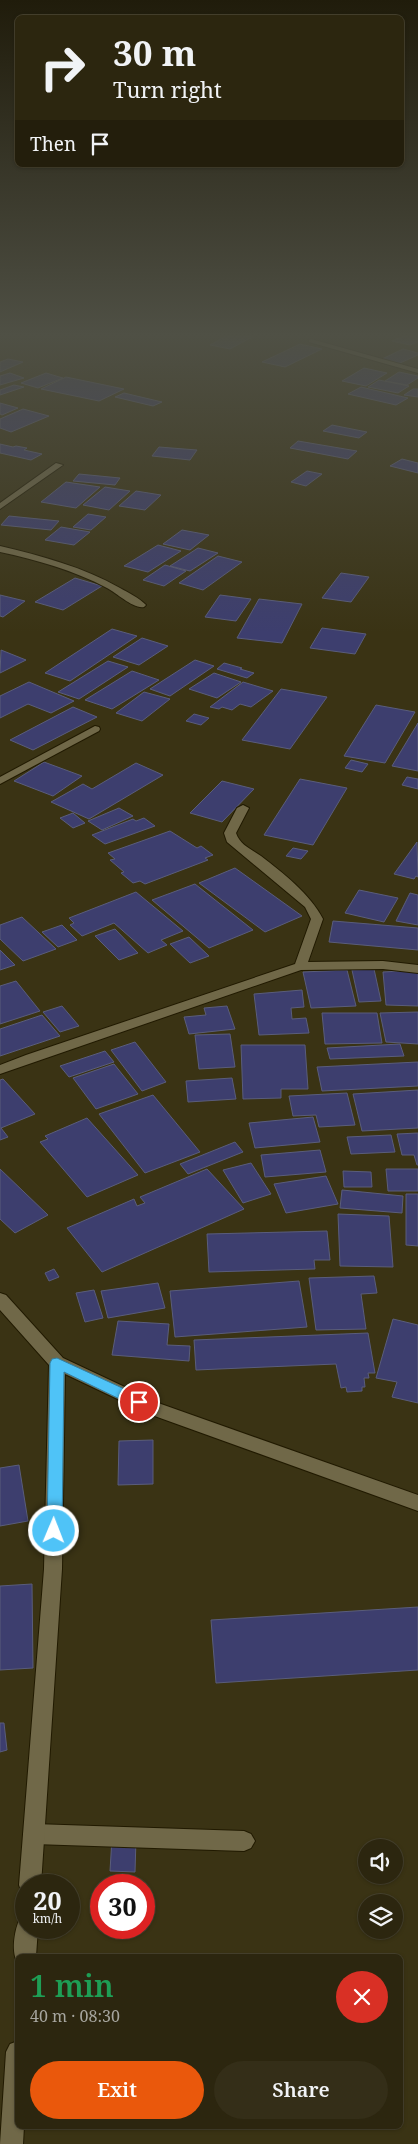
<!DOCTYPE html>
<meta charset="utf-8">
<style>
body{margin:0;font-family:"Noto Serif",serif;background:#342e18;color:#f1f3f6;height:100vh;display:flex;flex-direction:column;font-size:19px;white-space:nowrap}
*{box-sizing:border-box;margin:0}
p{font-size:16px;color:#a6a59e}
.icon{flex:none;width:28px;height:28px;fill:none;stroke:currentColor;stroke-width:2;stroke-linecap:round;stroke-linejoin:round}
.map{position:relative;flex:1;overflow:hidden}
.side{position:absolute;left:15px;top:1954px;width:388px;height:175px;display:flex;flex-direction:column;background:#2c260f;border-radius:8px;box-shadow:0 1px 4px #0004,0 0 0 1px #48432f}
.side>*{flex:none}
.banner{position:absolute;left:15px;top:15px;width:389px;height:152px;border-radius:8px;box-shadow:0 1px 4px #0004,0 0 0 1px #48432f;background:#2c260f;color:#f1f3f6;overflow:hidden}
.fabs{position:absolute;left:358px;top:1839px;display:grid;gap:10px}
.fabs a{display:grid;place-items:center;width:45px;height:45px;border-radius:50%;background:#2c260f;box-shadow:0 1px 4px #0004,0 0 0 1px #48432f;font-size:25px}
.speed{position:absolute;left:15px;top:1874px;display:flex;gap:10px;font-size:25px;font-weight:700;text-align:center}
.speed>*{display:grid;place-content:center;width:65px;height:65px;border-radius:50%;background:#2c260f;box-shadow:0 1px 4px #0004,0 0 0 1px #48432f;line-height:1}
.speed small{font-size:12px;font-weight:400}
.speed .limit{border:8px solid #d22;background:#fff;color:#111}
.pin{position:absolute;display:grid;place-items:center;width:42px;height:42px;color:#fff;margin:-21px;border:2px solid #fff;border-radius:50%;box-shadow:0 1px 5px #0007}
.me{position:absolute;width:55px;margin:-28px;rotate:1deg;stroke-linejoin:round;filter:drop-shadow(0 0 4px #0008)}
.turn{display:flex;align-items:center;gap:18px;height:105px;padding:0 15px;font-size:22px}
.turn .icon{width:65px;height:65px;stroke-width:2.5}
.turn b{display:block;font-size:35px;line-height:42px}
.then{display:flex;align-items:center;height:48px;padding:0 15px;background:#0003;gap:10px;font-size:19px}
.round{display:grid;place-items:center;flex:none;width:52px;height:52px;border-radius:26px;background:#342e18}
.overview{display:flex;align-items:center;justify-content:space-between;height:85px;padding:0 15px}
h1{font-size:30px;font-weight:600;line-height:38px;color:#1e9e55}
.button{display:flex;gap:10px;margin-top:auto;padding:10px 15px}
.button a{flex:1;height:58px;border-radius:30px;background:#ea580c;color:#fff;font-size:20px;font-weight:600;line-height:58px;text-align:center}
.button a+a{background:#342e18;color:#f1f3f6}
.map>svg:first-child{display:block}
.building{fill:#3d3e6e;stroke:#5a5d7b}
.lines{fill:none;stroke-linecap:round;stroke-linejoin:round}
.service-casing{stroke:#211a00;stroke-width:2}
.minor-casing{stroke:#211a00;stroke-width:2}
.service{fill:#706848;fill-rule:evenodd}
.minor{fill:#706848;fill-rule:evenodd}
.route{fill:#4fc3f7;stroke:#337fa1}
</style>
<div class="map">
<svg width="418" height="2144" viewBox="0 0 418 2144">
<rect width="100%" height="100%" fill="#3a3314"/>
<!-- building -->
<g class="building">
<path d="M231 333 252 337 230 349 210 345Z"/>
<path d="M410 333 418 335V342L410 345 392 341Z"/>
<path d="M300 344 322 349 285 367 262 362Z"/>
<path d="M403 349 418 353V355L400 363 382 359Z"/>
<path d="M8 359 23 362 0 372V362Z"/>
<path d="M364 368 387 373 366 386 342 381Z"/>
<path d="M399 372 418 376V378L407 385 385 381Z"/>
<path d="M10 373 24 378 0 385V376Z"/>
<path d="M46 373 63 378 38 388 21 383Z"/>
<path d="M66 377 124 389 99 401 41 389Z"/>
<path d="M379 380 409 386 398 393 368 387Z"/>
<path d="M14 385 24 387 0 395V390Z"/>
<path d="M361 387 408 398 396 405 348 394Z"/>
<path d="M413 389H418V397L404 395Z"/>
<path d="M124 393 162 402 153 406 115 397Z"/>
<path d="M0 403 18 408 2 415 0 414Z"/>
<path d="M23 409 49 416 11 432 0 428V419Z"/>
<path d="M332 425 367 432 359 438 323 431Z"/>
<path d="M298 441 357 451 348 459 290 448Z"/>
<path d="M0 444 13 447 16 446 27 448 24 450 42 454 31 460 0 453Z"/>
<path d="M159 447 197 450 190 460 152 456Z"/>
<path d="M402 459 418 463V473L390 466Z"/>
<path d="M307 471 322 474 306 486 291 482Z"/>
<path d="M79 474 120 478 115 485 73 481Z"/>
<path d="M66 482 100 487 76 508 41 502Z"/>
<path d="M105 487 130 491 109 510 83 505Z"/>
<path d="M136 491 161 495 145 510 119 506Z"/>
<path d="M88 514 106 517 91 530 73 527Z"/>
<path d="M9 516 59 521 51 530 1 525Z"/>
<path d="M61 527 90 532 74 545 45 540Z"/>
<path d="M182 530 209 535 190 550 163 544Z"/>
<path d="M158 545 181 551 148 572 124 566Z"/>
<path d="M198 548 218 553 190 571 170 566Z"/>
<path d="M218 556 242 562 203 590 179 583Z"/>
<path d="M165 565 186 571 164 586 143 580Z"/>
<path d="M341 573 369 577 351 602 322 598Z"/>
<path d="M75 578 102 586 63 610 35 602Z"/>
<path d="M0 595 25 601 3 617 0 616Z"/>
<path d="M220 595 251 599 236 621 205 617Z"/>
<path d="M259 599 302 604 282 643 237 638Z"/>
<path d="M322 628 366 634 355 654 310 648Z"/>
<path d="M112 629 137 636 70 681 45 673Z"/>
<path d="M142 638 168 646 139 665 113 657Z"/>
<path d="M1 650 26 660 0 673Z"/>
<path d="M195 660 214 666 170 696 150 689Z"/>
<path d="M108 661 128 667 79 699 58 692Z"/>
<path d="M224 663 242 668 240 669 254 673 247 678 217 669Z"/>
<path d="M132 671 159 680 112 709 85 700Z"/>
<path d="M214 673 241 682 217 698 189 689Z"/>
<path d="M29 682 74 701 51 713 28 704 0 718V696Z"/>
<path d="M243 682 273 691 251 707 240 704 232 710 222 707 219 709 210 707Z"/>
<path d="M281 689 327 697 290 749 242 740Z"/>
<path d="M144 692 170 699 142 721 116 713Z"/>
<path d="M376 705 415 712 385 763 344 756Z"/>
<path d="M73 707 97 717 33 750 10 740Z"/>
<path d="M194 714 209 718 201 725 186 721Z"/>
<path d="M418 723V771L392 766Z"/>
<path d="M351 760 368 764 362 772 345 768Z"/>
<path d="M44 762 82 776 53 796 14 781Z"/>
<path d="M136 763 163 775 89 819 51 802 83 784 92 789Z"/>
<path d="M407 777 418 779V789L402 785Z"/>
<path d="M300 779 347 788 313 845 264 835Z"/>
<path d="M222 781 254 789 222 822 190 813Z"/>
<path d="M119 808 133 816 102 830 88 821Z"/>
<path d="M73 813 85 823 73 828 60 818Z"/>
<path d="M144 818 155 826 105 844 92 835 133 819 136 821Z"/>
<path d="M170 831 197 848 201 846 213 855 205 858 208 860 145 884 140 881 133 883 121 873 124 872 110 860 115 859 108 853Z"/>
<path d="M417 842 418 877 416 876 414 879 394 874Z"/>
<path d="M293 848 308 851 301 859 286 856Z"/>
<path d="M235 868 302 916 265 932 199 883Z"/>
<path d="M195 884 253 930 209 948 152 900Z"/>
<path d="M359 890 398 898 384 922 345 913Z"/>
<path d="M136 892 183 931 161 940 167 945 148 953 114 923 82 936 70 925 74 923 69 918Z"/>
<path d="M410 893 418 895V925L396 921Z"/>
<path d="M22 917 56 949 23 961 0 939V925Z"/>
<path d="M333 921 418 928V950L329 942Z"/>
<path d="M62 925 77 940 58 947 42 932Z"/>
<path d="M115 929 138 953 119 960 95 936Z"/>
<path d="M189 937 209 956 190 963 170 944Z"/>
<path d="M0 950 15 965 0 970Z"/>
<path d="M374 969 381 1001 359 1002 352 970Z"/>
<path d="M347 970 356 1006 311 1008 303 972Z"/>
<path d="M401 971H418V1006L386 1005 383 972Z"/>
<path d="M16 981 40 1011 0 1024V986Z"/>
<path d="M302 990 304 1007 291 1008 292 1019 306 1018 309 1033 259 1035 254 994Z"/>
<path d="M62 1006 79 1026 60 1032 43 1012Z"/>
<path d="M227 1006 235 1029 189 1034 184 1017 206 1015 204 1008Z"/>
<path d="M418 1012V1044L386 1042 380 1013Z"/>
<path d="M322 1013H377L382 1043 325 1044Z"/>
<path d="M42 1015 60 1036 0 1056V1029Z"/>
<path d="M230 1034 235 1067 199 1069 195 1035Z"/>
<path d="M135 1042 166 1082 142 1091 111 1050Z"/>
<path d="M400 1044 404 1056 330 1059 327 1048Z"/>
<path d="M241 1045H305L308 1089H281V1098L243 1099Z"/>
<path d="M105 1051 114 1062 69 1077 60 1066Z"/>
<path d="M418 1062V1086L322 1091 317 1067Z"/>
<path d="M114 1064 138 1094 96 1109 73 1078Z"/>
<path d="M232 1078 236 1099 188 1102 186 1081Z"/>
<path d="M3 1079 35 1114 1 1128 8 1137 0 1140V1080Z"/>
<path d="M418 1090V1128L362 1131 353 1094Z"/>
<path d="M347 1093 355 1125 319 1127 316 1115 293 1116 289 1096Z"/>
<path d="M153 1095 200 1152 145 1173 99 1114Z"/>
<path d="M313 1117 320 1142 255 1148 249 1123Z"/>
<path d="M87 1118 138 1175 87 1197 40 1142 48 1139 45 1136Z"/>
<path d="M418 1133V1165H417L414 1155H402L397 1134Z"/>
<path d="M391 1135 395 1152 351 1154 347 1137Z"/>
<path d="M235 1142 243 1152 188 1174 180 1164Z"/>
<path d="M320 1150 326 1172 265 1177 261 1155Z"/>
<path d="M251 1163 271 1194 243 1203 223 1170Z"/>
<path d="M0 1169 48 1215 15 1233 0 1219Z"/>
<path d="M207 1169 244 1209 102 1272 67 1228 134 1199 137 1206 145 1203 140 1197Z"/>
<path d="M386 1169H418V1191H388Z"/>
<path d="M343 1171 371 1172 372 1187H344Z"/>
<path d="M326 1176 338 1204 286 1213 274 1184Z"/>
<path d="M342 1190 403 1196 402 1213 340 1208Z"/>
<path d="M406 1194H418V1246L406 1245Z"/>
<path d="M338 1214 389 1216 393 1267 340 1266Z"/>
<path d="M327 1231 330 1260H314L315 1269 209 1272 207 1234Z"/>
<path d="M54 1269 59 1277 49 1281 45 1273Z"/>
<path d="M374 1276 377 1293 361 1294 366 1329 316 1330 309 1278Z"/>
<path d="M299 1281 307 1327 175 1337 170 1291Z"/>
<path d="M158 1283 165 1308 108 1318 101 1291Z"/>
<path d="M94 1290 103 1318 85 1322 76 1293Z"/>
<path d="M393 1319 418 1325V1403L392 1397 397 1382 376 1378Z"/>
<path d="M118 1321 169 1324 167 1345 190 1346 189 1361 112 1355Z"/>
<path d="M368 1333 375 1373H368L369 1378H364L365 1387H362V1391L347 1392 346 1387 341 1388 336 1364 196 1370 194 1340Z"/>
<path d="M153 1440V1484L118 1485 119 1441Z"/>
<path d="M19 1465 28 1521 0 1526V1468Z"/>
<path d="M32 1584 33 1668 0 1670V1586Z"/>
<path d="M418 1607V1670L216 1683 211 1620Z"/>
<path d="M0 1723H4L7 1750 0 1752Z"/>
<path d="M112 1838 136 1839 135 1872 110 1871Z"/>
</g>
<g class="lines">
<defs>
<g id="service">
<path d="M95 726 99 727 100 729 99 731 0 784V777Z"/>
<path d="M34 1824 244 1831 251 1834 255 1841 251 1848 244 1851 34 1844 27 1841 23 1834 27 1827Z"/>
</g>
<g id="minor">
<path d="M311 339 418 369V373L309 342V340Z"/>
<path d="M56 463 63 465 0 509V503Z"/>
<path d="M0 546C42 556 83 567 120 588 129 593 139 598 146 605L144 607C133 609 117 593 107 588 73 570 37 560 0 552Z"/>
<path d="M243 805 249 808 236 833C240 845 251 849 261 856 283 873 310 894 323 919L308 962 383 961 418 965V973L383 969 301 970 0 1074V1065L26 1055 295 964 311 919 305 907 227 842 224 833 237 808Z"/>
<path d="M0 1293 6 1295 63 1358 161 1404 418 1495V1511L149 1414 65 1374 62 1569 41 1885H26V1894L22 1893 19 1885 44 1569 49 1365 0 1310Z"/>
<path d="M26 1917V1928H38L36 1956H18V1964C11 1952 14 1933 19 1920Z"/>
<path d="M18 2041V2126H24L23 2144H0L6 2052 10 2044Z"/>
</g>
</defs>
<!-- service casing -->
<use href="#service" class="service-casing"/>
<!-- minor casing -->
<use href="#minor" class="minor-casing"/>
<!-- service -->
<use href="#service" class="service"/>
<!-- minor -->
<use href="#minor" class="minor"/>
</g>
<!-- sky -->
<linearGradient id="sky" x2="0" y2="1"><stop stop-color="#201c0b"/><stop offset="0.53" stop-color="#4f5045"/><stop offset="1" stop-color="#4f5045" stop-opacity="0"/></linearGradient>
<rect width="418" height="632" fill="url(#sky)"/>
<!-- route -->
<path class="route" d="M57 1358 144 1398 146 1402 144 1406 139 1407 134 1406 64 1372 62 1531 59 1536 54 1538 49 1536 47 1531 50 1363 52 1359Z"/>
</svg>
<div class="fabs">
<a><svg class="icon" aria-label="sound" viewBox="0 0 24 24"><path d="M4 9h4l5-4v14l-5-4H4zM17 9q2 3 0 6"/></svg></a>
<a><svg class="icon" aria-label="layers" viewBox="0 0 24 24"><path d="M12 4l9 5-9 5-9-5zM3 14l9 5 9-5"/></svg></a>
</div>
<div class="speed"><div>20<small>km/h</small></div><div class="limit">30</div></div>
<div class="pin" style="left:139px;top:1402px;background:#d93025"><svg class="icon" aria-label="arrive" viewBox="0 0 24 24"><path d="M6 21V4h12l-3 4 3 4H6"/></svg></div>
<svg class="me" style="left:54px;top:1531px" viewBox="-20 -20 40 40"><circle r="17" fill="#4fc3f7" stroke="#fff" stroke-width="3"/><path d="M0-11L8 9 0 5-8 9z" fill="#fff"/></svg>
<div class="banner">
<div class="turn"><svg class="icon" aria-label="right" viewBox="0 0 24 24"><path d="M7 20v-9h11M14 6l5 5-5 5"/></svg><div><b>30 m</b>Turn right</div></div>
<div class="then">Then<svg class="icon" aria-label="arrive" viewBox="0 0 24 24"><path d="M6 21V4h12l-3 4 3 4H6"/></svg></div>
</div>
<section class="side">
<div class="overview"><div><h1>1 min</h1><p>40 m · 08:30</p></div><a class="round" style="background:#d93025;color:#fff"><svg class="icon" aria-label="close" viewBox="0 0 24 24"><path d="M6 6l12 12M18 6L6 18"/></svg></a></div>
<div class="button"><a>Exit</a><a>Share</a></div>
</section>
</div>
